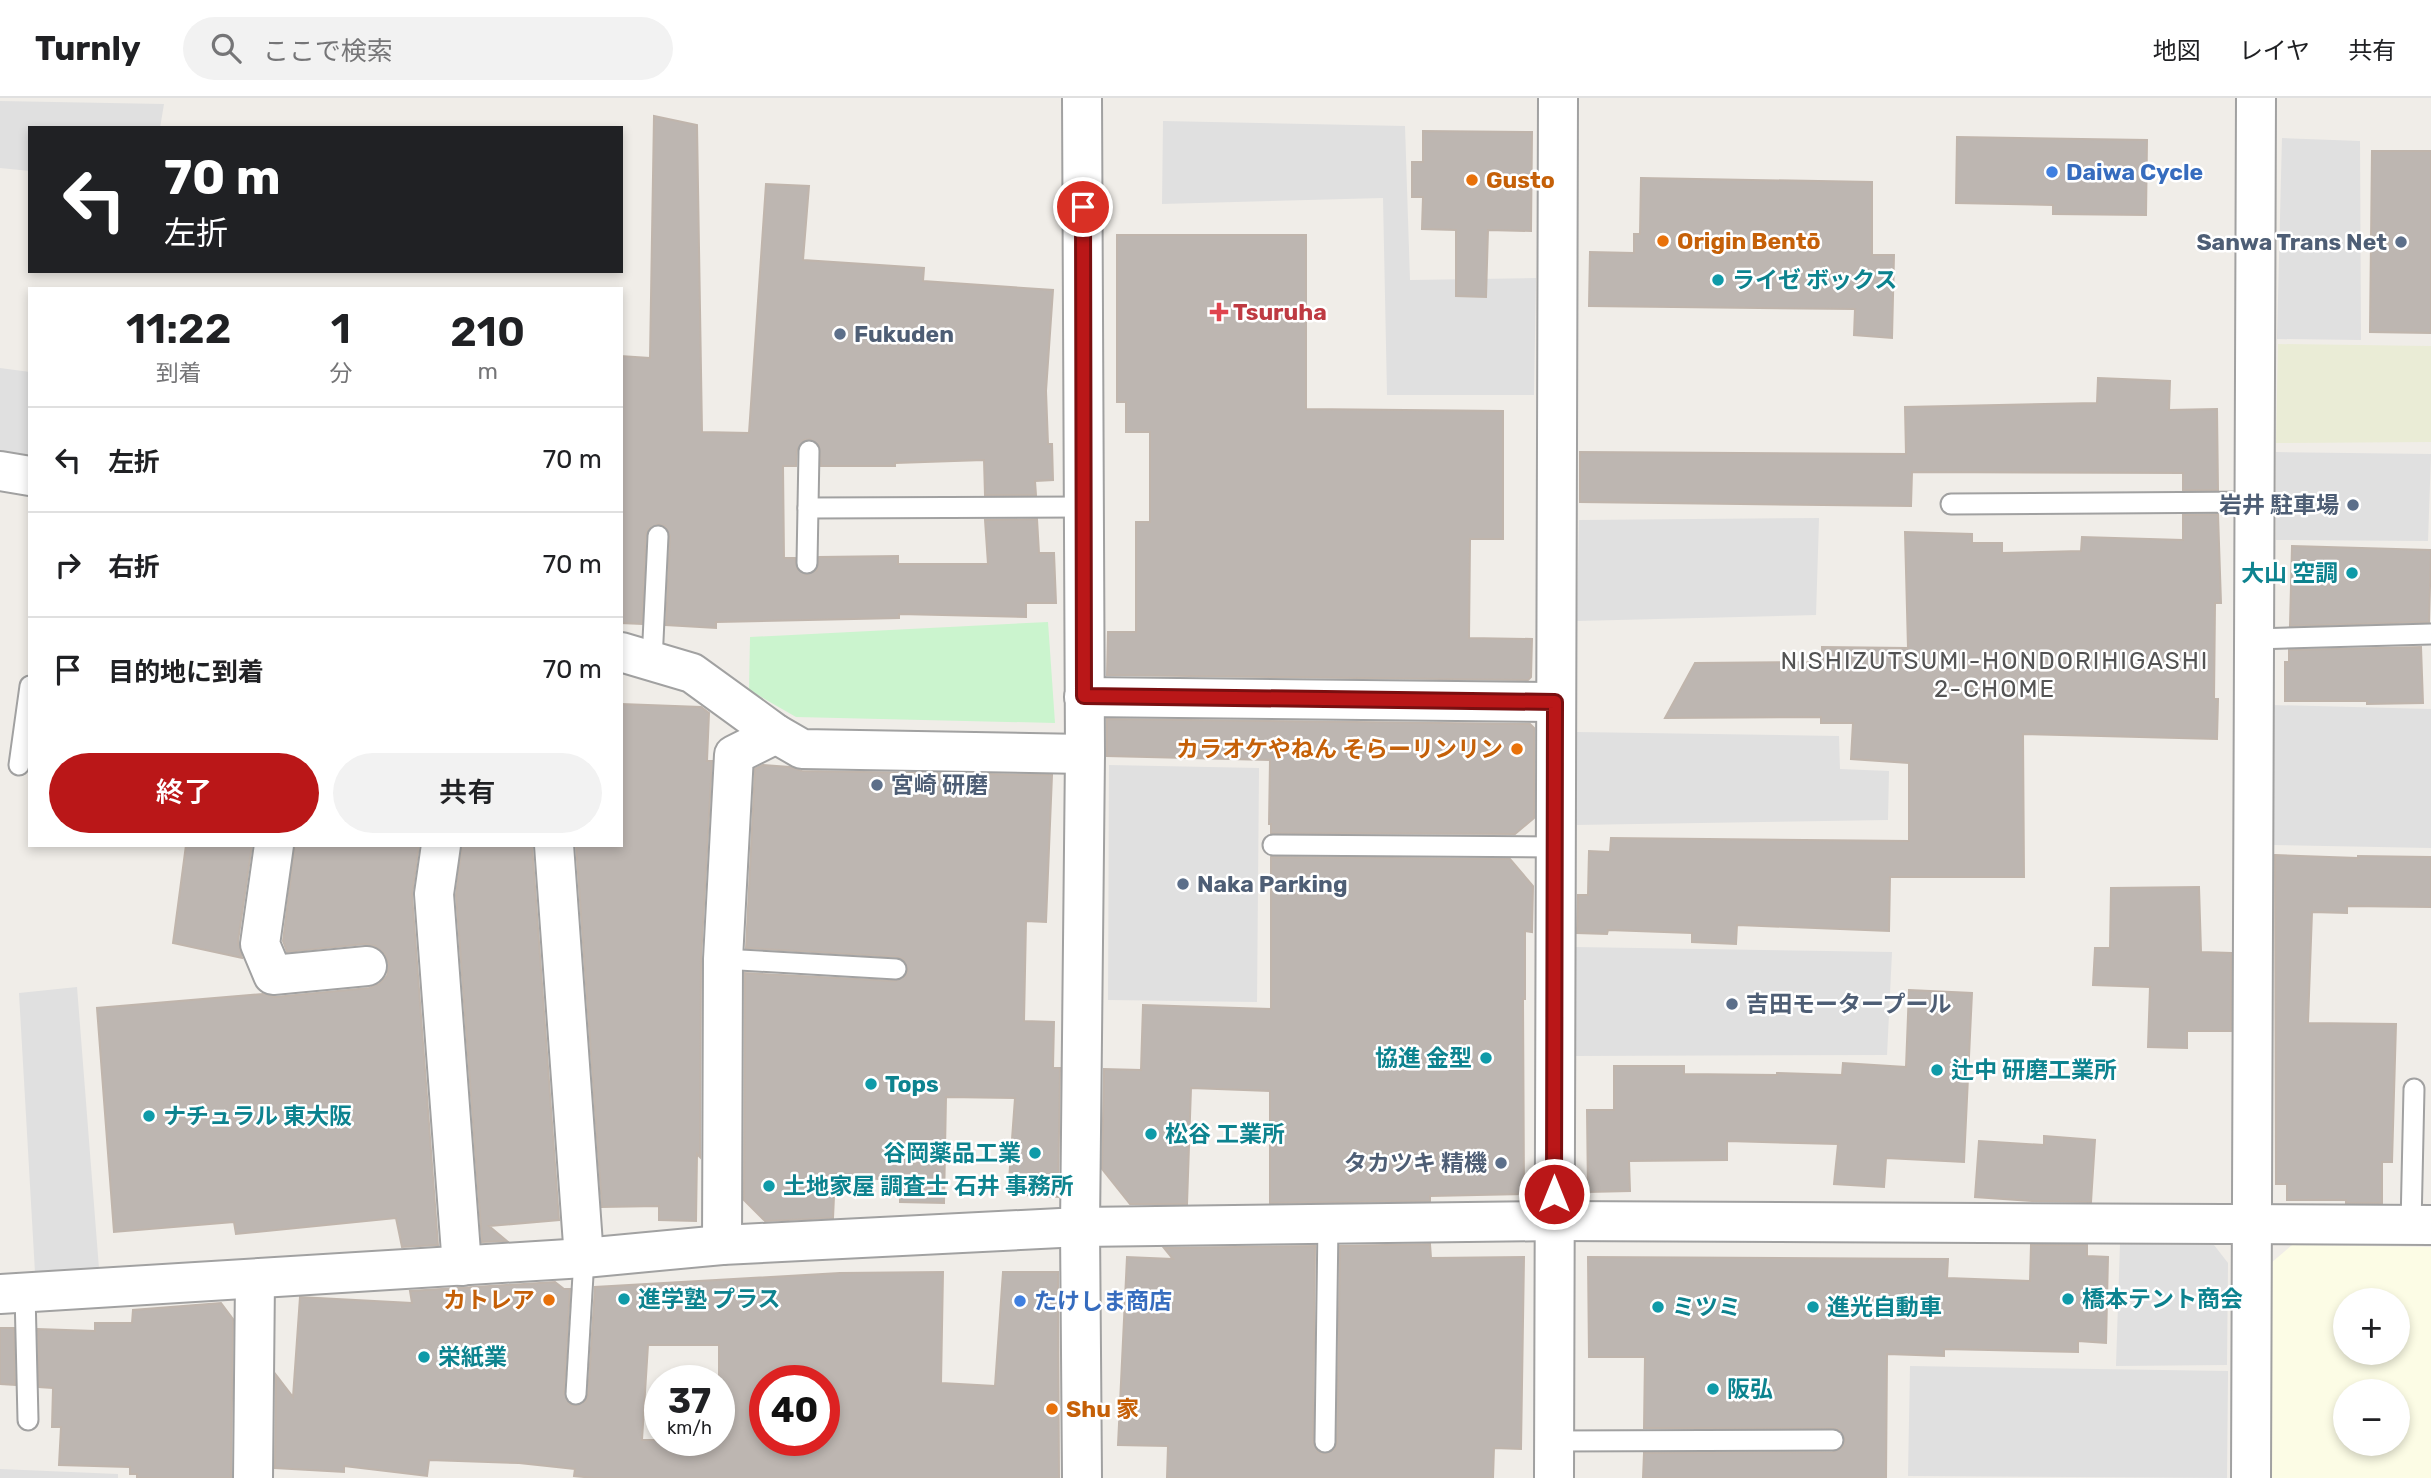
<!DOCTYPE html>
<html lang="ja">
<meta charset="utf-8">
<style>
body{margin:0;font-family:Rubik,"Noto Sans JP",sans-serif;background:#f2f2f2;color:#202124;height:100vh;display:flex;flex-direction:column;font-size:26px;white-space:nowrap}
*{box-sizing:border-box;margin:0}
p{font-size:23px;color:#757577}
.icon{flex:none;width:38px;height:38px;fill:none;stroke:currentColor;stroke-width:2;stroke-linecap:round;stroke-linejoin:round}
.map{position:relative;flex:1;overflow:hidden}
.side{position:absolute;left:28px;top:189px;width:595px;height:560px;display:flex;flex-direction:column;background:#fff;border-radius:0px;box-shadow:0 4px 10px #0003}
.side>*{flex:none}
.top-card{position:absolute;left:28px;top:28px;width:595px;height:147px;border-radius:0px;box-shadow:0 4px 10px #0003;background:#202124;color:#fff;overflow:hidden}
.controls{position:absolute;left:2333px;top:1190px;display:grid;gap:14px}
.controls a{display:grid;place-items:center;width:77px;height:77px;border-radius:50%;background:#fff;box-shadow:0 4px 10px #0003;font-size:35px}
.speed{position:absolute;left:644px;top:1267px;display:flex;gap:14px;font-size:35px;font-weight:700;text-align:center}
.speed>*{display:grid;place-content:center;width:91px;height:91px;border-radius:50%;background:#fff;box-shadow:0 4px 10px #0003;line-height:1}
.speed small{font-size:18px;font-weight:400}
.speed .limit{border:10px solid #d22;background:#fff;color:#111}
.pin{position:absolute;display:grid;place-items:center;width:60px;height:60px;color:#fff;margin:-30px;border:4px solid #fff;border-radius:50%;box-shadow:0 2px 7px #0007}
.me{position:absolute;width:77px;margin:-38px;rotate:0deg;stroke-linejoin:round;filter:drop-shadow(0 0 5px #0008)}
.turn{display:flex;align-items:center;gap:24px;height:147px;padding:0 21px;font-size:32px}
.turn .icon{width:91px;height:91px;stroke-width:2.5}
.turn b{display:block;font-size:49px;line-height:60px}
.eta{display:flex;justify-content:space-evenly;align-items:center;height:119px;text-align:center}
.eta b{font-size:42px;font-weight:600;line-height:49px}
.button{display:flex;gap:14px;margin-top:auto;padding:14px 21px}
.button a{flex:1;height:80px;border-radius:42px;background:#ba1718;color:#fff;font-size:28px;font-weight:600;line-height:80px;text-align:center}
.button a+a{background:#f2f2f2;color:#202124}
ul{padding:0;list-style:none}
li{display:flex;align-items:center;gap:21px;height:105px;padding:0 21px;border-top:2px solid #e0e0e0}
li div{flex:1}
li b{display:block;font-size:26px}
li em{font-style:normal}
header{display:flex;align-items:center;gap:42px;box-sizing:border-box;height:98px;padding:0 35px;background:#fff;border-bottom:2px solid #e0e0e0}
header strong{font-size:33px}
nav{display:flex;gap:38px;margin-inline-start:auto;font-size:24px}
.search{width:490px;height:63px;background:#f2f2f2;display:flex;align-items:center;gap:18px;box-sizing:border-box;padding:0 24px;border-radius:38px;color:#757577;font-size:26px}
.map>svg:first-child{display:block}
.education{fill:#fcfce5;fill-rule:evenodd}
.farmland{fill:#eaecd6}
.park{fill:#cbf4ce}
.parking{fill:#e0e0e0}
.building{fill:#bdb6b1;stroke:#c0b5ac;stroke-width:2;fill-rule:evenodd}
.lines{fill:none;stroke-linecap:round;stroke-linejoin:round}
.service-casing{stroke:#a1a1a1;stroke-width:23}
.minor-casing{stroke:#a1a1a1;stroke-width:42}
.tertiary-casing{stroke:#a1a1a1;stroke-width:42}
.service{stroke:#fff;stroke-width:19}
.minor{stroke:#fff;stroke-width:38}
.tertiary{stroke:#fff;stroke-width:38}
.route-casing{stroke:#790f10;stroke-width:18}
.route{stroke:#ba1718;stroke-width:12}
.shop-dot{fill:#3f7fe0;stroke:#fff;stroke-width:2.5}
.food-dot{fill:#e8710a;stroke:#fff;stroke-width:2.5}
.service-dot{fill:#5c6f8a;stroke:#fff;stroke-width:2.5}
.culture-dot{fill:#0f9aa8;stroke:#fff;stroke-width:2.5}
.health-dot{fill:#e0444e;stroke:#fff;stroke-width:2.5}
.labels{text-anchor:middle;stroke-width:5;stroke-linejoin:round;paint-order:stroke}
.shop-label{font-size:23px;font-weight:bold;fill:#366cbe;stroke:#fff;text-anchor:start}
.food-label{font-size:23px;font-weight:bold;fill:#c56008;stroke:#fff;text-anchor:start}
.service-label{font-size:23px;font-weight:bold;fill:#4e5e75;stroke:#fff;text-anchor:start}
.culture-label{font-size:23px;font-weight:bold;fill:#0d838f;stroke:#fff;text-anchor:start}
.health-label{font-size:23px;font-weight:bold;fill:#be3a42;stroke:#fff;text-anchor:start}
.neighbourhood-label{font-size:24px;letter-spacing:2px;fill:#535353;stroke:#fff}
</style>
<header>
<strong>Turnly</strong>
<div class="search"><svg class="icon" aria-label="search" viewBox="0 0 24 24"><circle cx="10" cy="10" r="6"/><path d="M15 15l6 6"/></svg>ここで検索</div>
<nav><a>地図</a><a>レイヤ</a><a>共有</a></nav>
</header>
<div class="map">
<svg width="2431" height="1380" viewBox="0 0 2431 1380">
<rect width="100%" height="100%" fill="#f0ede8"/>
<!-- education -->
<path class="education" d="M2292 1147 2431 1149V1380H2271V1165ZM2345 1202H2398V1255H2345ZM2345 1293H2398V1346H2345Z"/>
<!-- farmland -->
<path class="farmland" d="M2278 246 2431 248V344L2276 345Z"/>
<!-- park -->
<path class="park" d="M1048 524 1055 625 796 619 749 592 750 539Z"/>
<!-- parking -->
<g class="parking">
<path d="M0 3 164 6 160 30H30V73L0 70Z"/>
<path d="M1163 23 1405 28 1410 182 1536 180 1534 297H1387L1383 100 1162 106Z"/>
<path d="M2282 40 2360 43 2361 242 2277 241Z"/>
<path d="M0 270 30 274V371L0 367Z"/>
<path d="M2276 354 2431 356 2428 443 2276 442Z"/>
<path d="M1819 420 1816 517 1577 523 1579 422Z"/>
<path d="M2272 607 2431 611V750L2272 747Z"/>
<path d="M1577 634 1839 638 1840 671 1889 673 1888 722 1575 727Z"/>
<path d="M1109 667 1259 670 1257 904 1108 902Z"/>
<path d="M1575 849 1892 854 1887 957 1575 958Z"/>
<path d="M77 889 99 1171 35 1174 19 895Z"/>
<path d="M2120 1146 2214 1147 2228 1165 2227 1267 2116 1268Z"/>
<path d="M1910 1268 2228 1273 2227 1380 1908 1378Z"/>
<path d="M0 1371 118 1376V1380H0Z"/>
</g>
<!-- building -->
<g class="building">
<path d="M654 18 697 27 702 334 749 335 766 86 809 88 803 162 924 170 923 183 1053 192 1046 293 1048 346H1052L1053 382 1035 383 1036 397H985L984 362 895 365V368H821L819 347 810 341 804 342 797 352 796 368H783L784 460H795L797 471 806 477 817 472 819 459 898 458V466H988L985 422 1037 421 1039 455H1054L1056 505H1026V519L899 516V520L716 524V530L666 527 670 438 665 428 658 426 648 431 646 437 642 526 621 525V258L650 260Z"/>
<path d="M1423 33 1532 34 1531 133 1488 132 1486 199 1456 198V132L1422 131 1423 99H1412V64H1423Z"/>
<path d="M1957 39 2147 42 2146 117 2053 116V107L1956 105Z"/>
<path d="M2372 53H2431V235L2370 234Z"/>
<path d="M1641 80 1872 84V157H1894L1892 240 1854 237 1855 211 1589 208 1590 154 1634 155V136H1640Z"/>
<path d="M1117 137H1306V311L1503 313V441H1470L1469 540 1532 541 1531 579 1528 582 1107 577 1108 534H1136V424H1150V334H1126V304H1117Z"/>
<path d="M2098 280 2170 283 2169 312 2217 311 2218 392H2183V375L1912 374 1911 408 1580 404V354L1906 356 1905 309 2097 305Z"/>
<path d="M2218 416 2221 505H2215L2214 601H2218L2217 641 2023 636 2024 779H1890L1889 833 1737 827 1736 846 1692 844V835L1608 832 1607 836 1577 835 1578 797H1588L1589 753 1610 754 1611 740 1909 743V665L1851 661 1853 625H1821V619L1665 620 1695 565 1822 564V549L1908 550 1905 434 1972 436V445H2002V455L2081 453 2082 439 2183 442V417Z"/>
<path d="M2292 448 2431 452 2429 524 2290 528Z"/>
<path d="M2421 549 2423 605 2367 606V603H2285V564H2289V552Z"/>
<path d="M621 606 701 609 709 615 707 663H712L701 861 700 1059 697 1056 696 1123 659 1122V1108L602 1109 576 747H621Z"/>
<path d="M1107 621 1530 626 1534 630V720L1515 736 1271 735V726H1269L1270 662 1107 658Z"/>
<path d="M763 667 790 669 802 673 1052 677 1046 824 1026 823 1024 923 1054 924 1053 970H1060L1058 1099 1008 1096 1015 1000 946 999 944 1105 900 1104V1083L835 1077 833 1120 765 1123 744 1102 745 875 895 883 906 878 908 871 903 861 897 859 746 850 755 671Z"/>
<path d="M186 747H252L238 843 242 860 173 845Z"/>
<path d="M295 747H419L412 797 438 1147 402 1149 396 1120 236 1136 234 1124 114 1134 97 910 263 896 275 899 369 890 379 886 387 878 389 867 385 856 375 848 365 846 287 854 283 843Z"/>
<path d="M462 747H532L559 1122 489 1128 507 1143 482 1144 456 797Z"/>
<path d="M2275 757 2358 760V758L2431 759V809L2347 808V815L2312 814 2308 925 2396 926 2392 1064H2382V1105H2346V1102H2287V1086H2276Z"/>
<path d="M1271 759 1510 761 1533 788 1532 834 1525 833V901H1523L1524 1096 1430 1098V1103L1270 1105V993L1191 990 1187 1106H1130L1102 1071 1104 971 1141 972 1143 907 1271 911Z"/>
<path d="M2199 789 2201 854 2231 855V933H2187V950L2148 949 2150 889 2093 887 2095 850H2110L2111 790Z"/>
<path d="M1909 892 1972 895 1964 1064 1886 1060 1884 1089 1834 1086 1838 1046 1727 1043V1062L1629 1063 1630 1093 1588 1094 1587 1012H1614V968H1684V976L1777 977V975L1842 977 1843 965 1906 969Z"/>
<path d="M2044 1038 2095 1042 2091 1104 2032 1103 1975 1099 1979 1043 2044 1047Z"/>
<path d="M1430 1146 1431 1160 1524 1159 1521 1351 1494 1350 1493 1380H1167L1168 1348 1118 1347 1127 1159 1173 1161 1164 1150 1315 1148 1313 1344 1318 1354 1326 1356 1335 1351 1337 1344 1340 1148Z"/>
<path d="M2031 1147H2087V1158L2108 1159 2106 1245 2078 1243V1254L1944 1251V1258L1887 1256 1886 1380H1643L1644 1355 1833 1354 1843 1349 1845 1341 1840 1332 1833 1330H1644L1645 1259H1589L1588 1159 1948 1161 1947 1180 2030 1183Z"/>
<path d="M943 1174 941 1285 995 1288 1003 1174H1058L1059 1380H594L574 1378 575 1371 519 1365 429 1362 427 1378 344 1368V1374L275 1370 276 1277 293 1299 300 1199 412 1205 410 1193 555 1184 564 1191H570L564 1295 569 1306 576 1308 586 1303 588 1297 595 1189 840 1175ZM648 1247H719V1342H642ZM765 1283H824V1342H765Z"/>
<path d="M221 1205 233 1221 231 1380H137V1376H130V1369L59 1367 61 1329H52L53 1290 39 1289 38 1231 95 1233V1225H132L133 1212Z"/>
<path d="M0 1230H14L15 1287 0 1286Z"/>
</g>
<g class="lines">
<defs>
<g id="service">
<path d="M1951 406 2255 404"/>
<path d="M808 410 1084 409"/>
<path d="M807 465 809 353"/>
<path d="M2254 541 2431 536"/>
<path d="M652 563 658 438"/>
<path d="M19 667 30 588"/>
<path d="M1273 747 1555 749"/>
<path d="M723 861 896 871"/>
<path d="M2411 1127 2414 991"/>
<path d="M25 1195 28 1322"/>
<path d="M576 1296 584 1160"/>
<path d="M1554 1343 1833 1342"/>
<path d="M1325 1344 1328 1126"/>
</g>
<g id="minor">
<path d="M0 373 30 378"/>
<path d="M621 554 692 575 776 636 802 651 1085 656"/>
<path d="M1084 599 1555 604"/>
<path d="M274 747 260 846 273 877 367 868"/>
<path d="M441 747 434 796 462 1168"/>
<path d="M554 747 584 1160"/>
<path d="M722 1147 723 861 734 657 776 636"/>
<path d="M253 1380 255 1181"/>
<path d="M1082 1380 1080 1129 1085 656 1082 0"/>
<path d="M2251 1380 2256 0"/>
</g>
<g id="tertiary">
<path d="M0 1196 584 1160 722 1147 1080 1129 1554 1123 2431 1127"/>
<path d="M1554 1380 1558 0"/>
</g>
</defs>
<!-- service casing -->
<use href="#service" class="service-casing"/>
<!-- minor casing -->
<use href="#minor" class="minor-casing"/>
<!-- tertiary casing -->
<use href="#tertiary" class="tertiary-casing"/>
<!-- service -->
<use href="#service" class="service"/>
<!-- minor -->
<use href="#minor" class="minor"/>
<!-- tertiary -->
<use href="#tertiary" class="tertiary"/>
</g>
<g class="lines">
<defs>
<path id="route" d="M1083 109 1084 598 1555 604 1554 1096"/>
</defs>
<!-- route casing -->
<use href="#route" class="route-casing"/>
<!-- route -->
<use href="#route" class="route"/>
</g>
<!-- markers -->
<g class="shop-dot">
<circle cx="2052" cy="74" r="7"/>
<circle cx="1020" cy="1203" r="7"/>
</g>
<g class="food-dot">
<circle cx="1472" cy="82" r="7"/>
<circle cx="1663" cy="143" r="7"/>
<circle cx="1517" cy="651" r="7"/>
<circle cx="549" cy="1202" r="7"/>
<circle cx="1052" cy="1311" r="7"/>
</g>
<g class="service-dot">
<circle cx="2401" cy="144" r="7"/>
<circle cx="840" cy="236" r="7"/>
<circle cx="2353" cy="407" r="7"/>
<circle cx="877" cy="687" r="7"/>
<circle cx="1183" cy="786" r="7"/>
<circle cx="1732" cy="906" r="7"/>
<circle cx="1501" cy="1065" r="7"/>
</g>
<g class="culture-dot">
<circle cx="1718" cy="182" r="7"/>
<circle cx="2352" cy="475" r="7"/>
<circle cx="1486" cy="960" r="7"/>
<circle cx="1937" cy="972" r="7"/>
<circle cx="871" cy="986" r="7"/>
<circle cx="149" cy="1018" r="7"/>
<circle cx="1151" cy="1036" r="7"/>
<circle cx="1035" cy="1055" r="7"/>
<circle cx="769" cy="1088" r="7"/>
<circle cx="624" cy="1201" r="7"/>
<circle cx="2068" cy="1201" r="7"/>
<circle cx="1658" cy="1209" r="7"/>
<circle cx="1813" cy="1209" r="7"/>
<circle cx="424" cy="1259" r="7"/>
<circle cx="1713" cy="1291" r="7"/>
</g>
<path class="health-dot" d="M1215.5 203.5h7v7h7v7h-7v7h-7v-7h-7v-7h7z"/>
<g class="labels">
<!-- shop labels -->
<g class="shop-label">
<text x="2066" y="82">Daiwa Cycle</text>
<text x="1034" y="1211">たけしま商店</text>
</g>
<!-- food labels -->
<g class="food-label">
<text x="1486" y="90">Gusto</text>
<text x="1677" y="151">Origin Bentō</text>
<text x="1503" y="659" text-anchor="end">カラオケやねん そらーリンリン</text>
<text x="535" y="1210" text-anchor="end">カトレア</text>
<text x="1066" y="1319">Shu 家</text>
</g>
<!-- service labels -->
<g class="service-label">
<text x="2387" y="152" text-anchor="end">Sanwa Trans Net</text>
<text x="854" y="244">Fukuden</text>
<text x="2339" y="415" text-anchor="end">岩井 駐車場</text>
<text x="891" y="695">宮崎 研磨</text>
<text x="1197" y="794">Naka Parking</text>
<text x="1746" y="914">吉田モータープール</text>
<text x="1487" y="1073" text-anchor="end">タカツキ 精機</text>
</g>
<!-- culture labels -->
<g class="culture-label">
<text x="1732" y="190">ライゼ ボックス</text>
<text x="2338" y="483" text-anchor="end">大山 空調</text>
<text x="1472" y="968" text-anchor="end">協進 金型</text>
<text x="1951" y="980">辻中 研磨工業所</text>
<text x="885" y="994">Tops</text>
<text x="163" y="1026">ナチュラル 東大阪</text>
<text x="1165" y="1044">松谷 工業所</text>
<text x="1021" y="1063" text-anchor="end">谷岡薬品工業</text>
<text x="783" y="1096">土地家屋 調査士 石井 事務所</text>
<text x="638" y="1209">進学塾 プラス</text>
<text x="2082" y="1209">橋本テント商会</text>
<text x="1672" y="1217">ミツミ</text>
<text x="1827" y="1217">進光自動車</text>
<text x="438" y="1267">栄紙業</text>
<text x="1727" y="1299">阪弘</text>
</g>
<!-- health labels -->
<g class="health-label">
<text x="1233" y="222">Tsuruha</text>
</g>
<!-- neighbourhood labels -->
<g class="neighbourhood-label">
<text x="1995" y="571">NISHIZUTSUMI-HONDORIHIGASHI<tspan x="1995" dy="28">2-CHOME</tspan></text>
</g>
</g>
</svg>
<div class="controls">
<a>+</a>
<a>−</a>
</div>
<div class="speed"><div>37<small>km/h</small></div><div class="limit">40</div></div>
<div class="pin" style="left:1083px;top:109px;background:#d93025"><svg class="icon" aria-label="arrive" viewBox="0 0 24 24"><path d="M6 21V4h12l-3 4 3 4H6"/></svg></div>
<svg class="me" style="left:1554px;top:1096px" viewBox="-20 -20 40 40"><circle r="17" fill="#ba1718" stroke="#fff" stroke-width="3"/><path d="M0-11L8 9 0 5-8 9z" fill="#fff"/></svg>
<div class="top-card">
<div class="turn"><svg class="icon" aria-label="left" viewBox="0 0 24 24"><path d="M17 20v-9H6M10 6l-5 5 5 5"/></svg><div><b>70 m</b>左折</div></div>
</div>
<section class="side">
<div class="eta">
<div><b>11:22</b><p>到着</p></div>
<div><b>1</b><p>分</p></div>
<div><b>210</b><p>m</p></div>
</div>
<ul>
<li><svg class="icon" aria-label="left" viewBox="0 0 24 24"><path d="M17 20v-9H6M10 6l-5 5 5 5"/></svg><div><b>左折</b></div><em>70 m</em></li>
<li><svg class="icon" aria-label="right" viewBox="0 0 24 24"><path d="M7 20v-9h11M14 6l5 5-5 5"/></svg><div><b>右折</b></div><em>70 m</em></li>
<li><svg class="icon" aria-label="arrive" viewBox="0 0 24 24"><path d="M6 21V4h12l-3 4 3 4H6"/></svg><div><b>目的地に到着</b></div><em>70 m</em></li>
</ul>
<div class="button"><a>終了</a><a>共有</a></div>
</section>
</div>
